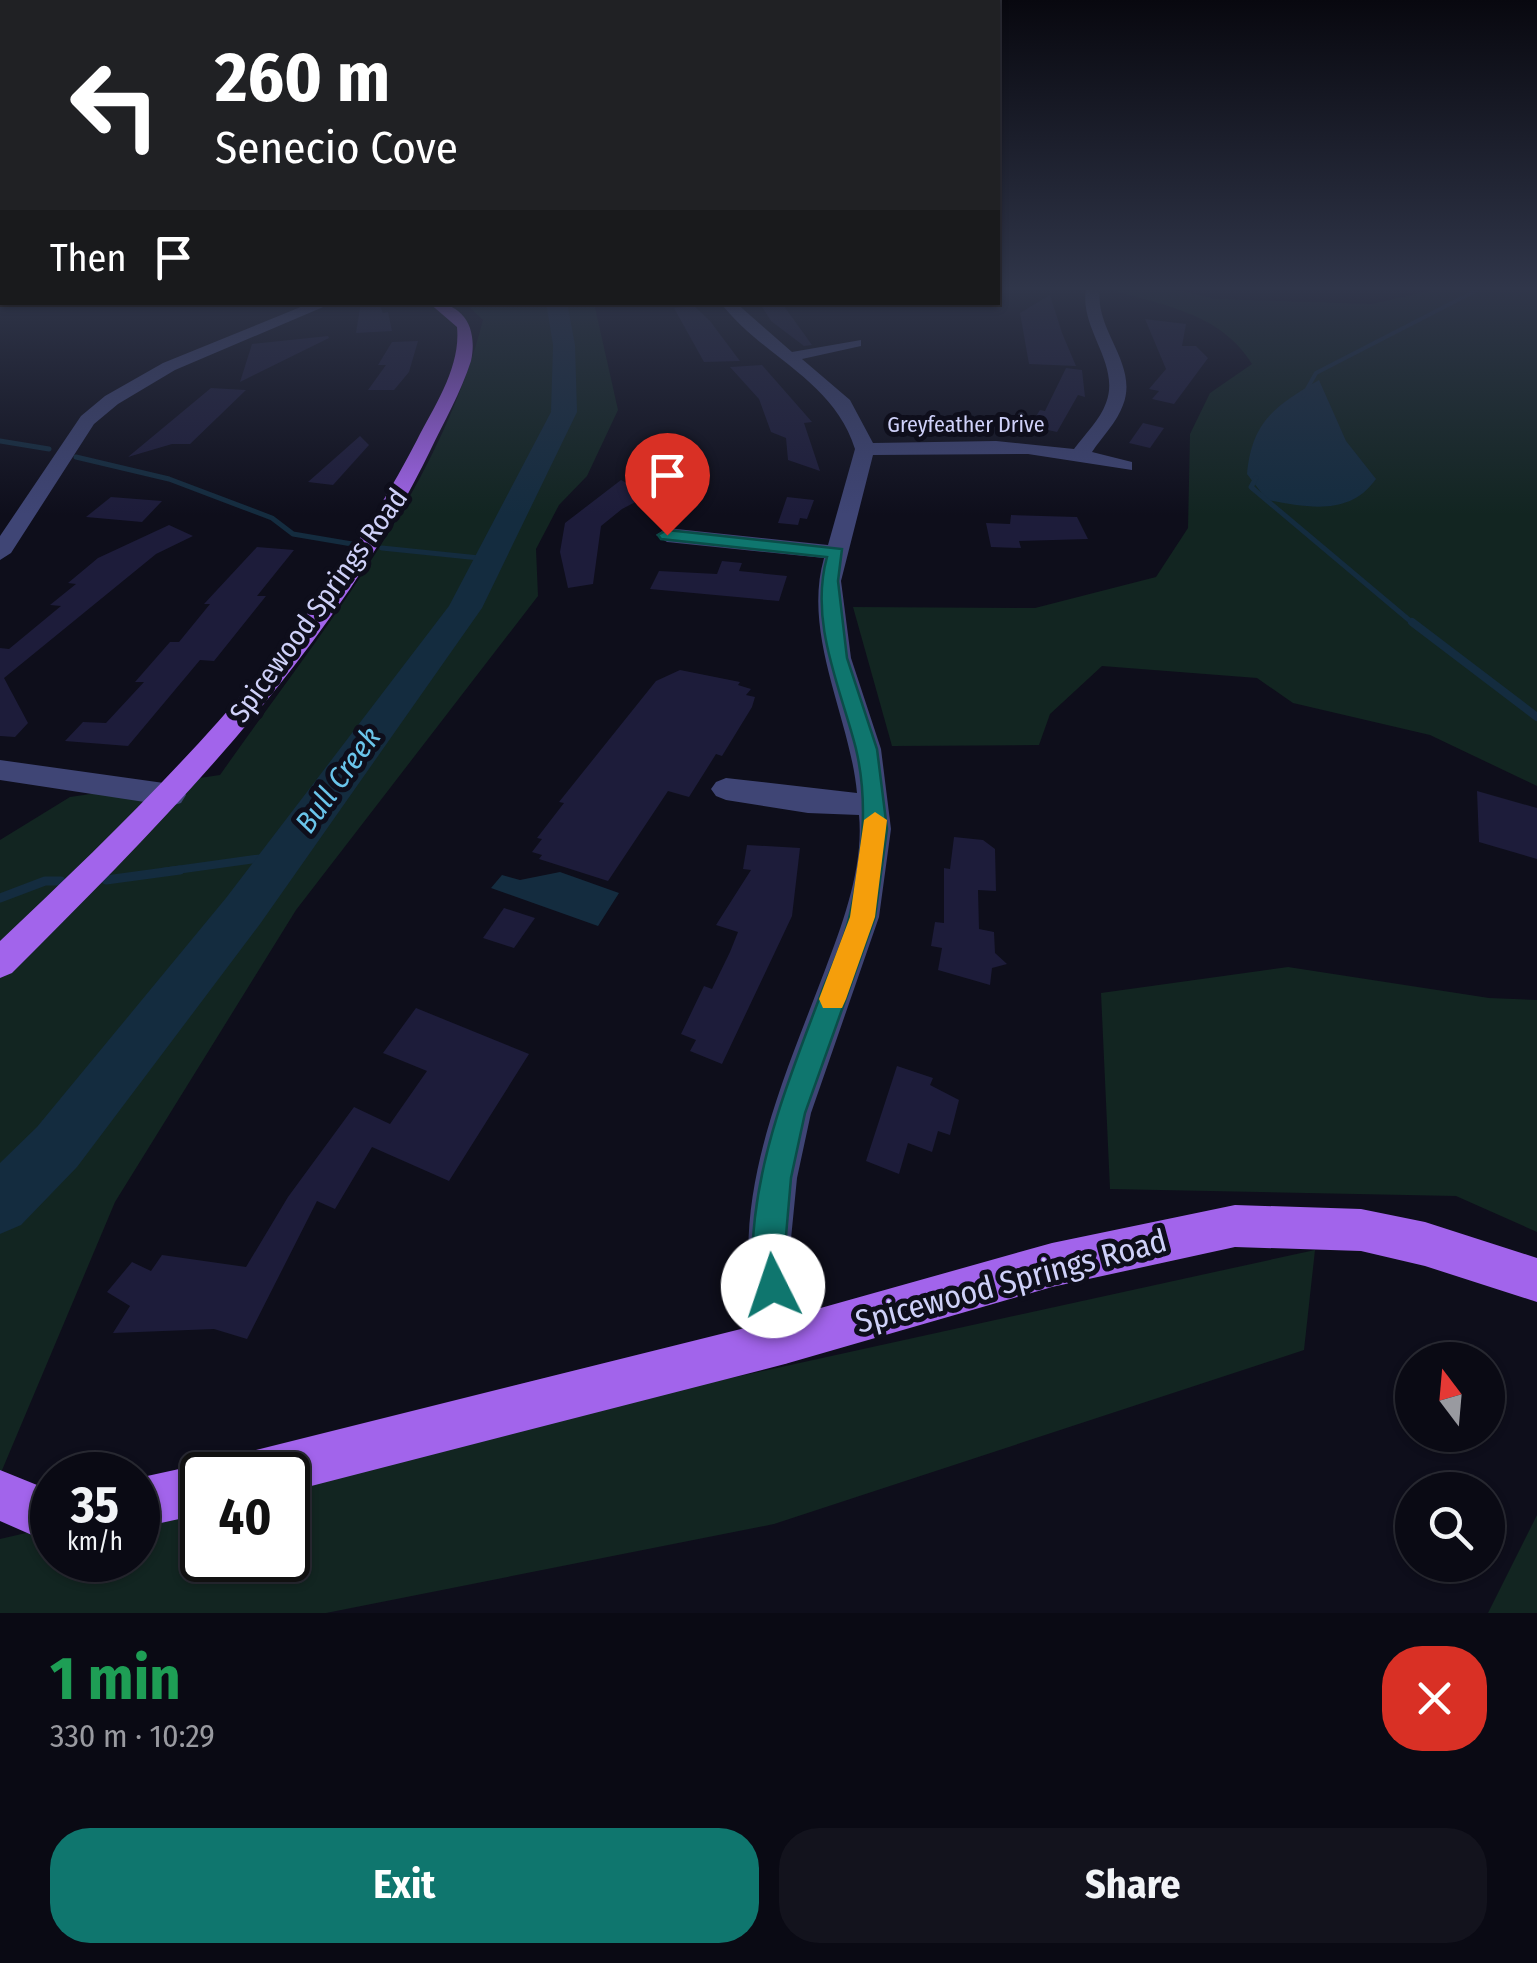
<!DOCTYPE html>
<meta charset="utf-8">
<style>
body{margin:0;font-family:"Fira Sans Condensed",sans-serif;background:#13131d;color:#f1f3f6;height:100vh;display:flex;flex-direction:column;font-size:38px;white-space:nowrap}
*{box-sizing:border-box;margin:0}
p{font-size:32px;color:#999aa0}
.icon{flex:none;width:55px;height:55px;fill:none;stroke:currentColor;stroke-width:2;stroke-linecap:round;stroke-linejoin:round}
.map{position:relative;height:1613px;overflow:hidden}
.side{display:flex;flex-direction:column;background:#0a0a14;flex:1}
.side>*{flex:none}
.hud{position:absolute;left:0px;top:0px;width:1000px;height:305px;box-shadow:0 2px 8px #0004,0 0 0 2px #2a2b34;background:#202124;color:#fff;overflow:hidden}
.needle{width:65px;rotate:344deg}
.buttons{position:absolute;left:1395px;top:1342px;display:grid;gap:20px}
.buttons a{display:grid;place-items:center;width:110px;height:110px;border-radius:50%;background:#0a0a14;box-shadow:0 2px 8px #0004,0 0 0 2px #2a2b34;font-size:50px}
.speed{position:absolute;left:30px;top:1452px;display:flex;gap:20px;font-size:50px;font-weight:700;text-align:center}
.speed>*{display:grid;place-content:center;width:130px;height:130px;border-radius:50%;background:#0a0a14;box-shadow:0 2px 8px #0004,0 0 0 2px #2a2b34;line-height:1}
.speed small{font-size:25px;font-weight:400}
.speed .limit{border:5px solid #111;border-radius:15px;background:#fff;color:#111}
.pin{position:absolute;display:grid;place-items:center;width:85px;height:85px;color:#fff;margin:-102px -42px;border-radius:50% 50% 50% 0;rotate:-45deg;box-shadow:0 0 10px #0007}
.pin .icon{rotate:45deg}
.me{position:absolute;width:110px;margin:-55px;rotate:356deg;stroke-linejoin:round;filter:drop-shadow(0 0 8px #0008)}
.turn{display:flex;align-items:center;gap:35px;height:210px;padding:0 50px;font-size:45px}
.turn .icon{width:130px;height:130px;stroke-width:2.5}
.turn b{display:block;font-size:70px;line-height:85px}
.then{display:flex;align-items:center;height:95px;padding:0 50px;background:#0003;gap:20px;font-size:38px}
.round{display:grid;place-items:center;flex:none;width:105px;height:105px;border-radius:40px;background:#13131d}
.head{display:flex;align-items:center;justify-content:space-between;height:170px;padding:0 50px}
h1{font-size:60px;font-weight:700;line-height:75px;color:#1e9e55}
.action{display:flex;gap:20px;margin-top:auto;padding:20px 50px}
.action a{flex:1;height:115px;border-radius:40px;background:#0f766e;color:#fff;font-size:40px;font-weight:700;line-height:115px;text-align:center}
.action a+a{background:#13131d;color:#f1f3f6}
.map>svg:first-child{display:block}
.green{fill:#122521}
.water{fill:#142c3f}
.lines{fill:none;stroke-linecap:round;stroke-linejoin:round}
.stream-far3{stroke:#142c3f;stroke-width:4}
.stream-far2{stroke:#142c3f;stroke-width:5}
.stream-far1{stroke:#142c3f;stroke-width:8}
.stream{stroke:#142c3f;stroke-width:9}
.river{fill:#142c3f;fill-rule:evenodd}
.building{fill:#1d1c3a}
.minor{fill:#3f4575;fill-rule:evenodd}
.major{fill:#a264eb;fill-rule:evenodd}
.route{fill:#0f766e;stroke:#0a4d48;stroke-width:2.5}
.slow{fill:#f59e0b}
.labels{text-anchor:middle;stroke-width:10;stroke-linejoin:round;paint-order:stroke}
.far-street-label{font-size:22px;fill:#cfd1f9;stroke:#0e0e1b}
.street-label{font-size:28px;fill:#cfd1f9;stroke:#0e0e1b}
.water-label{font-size:30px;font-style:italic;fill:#6ac5eb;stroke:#0e0e1b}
.near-street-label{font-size:32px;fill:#cfd1f9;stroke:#0e0e1b}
</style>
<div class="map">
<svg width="1537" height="1613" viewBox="0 0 1537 1613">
<rect width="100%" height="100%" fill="#0e0e1b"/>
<!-- green -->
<g class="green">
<path d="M1108 289H1173L1215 299 1372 304 1438 289H1537V786L1430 735 1293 703 1257 678 1102 666 1050 714 1039 745 892 746 853 607 1035 608 1156 577 1188 528 1190 434 1210 393 1252 364C1221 313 1162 305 1108 289Z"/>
<path d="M465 303H594L618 410 587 476 559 505 536 549 538 596 296 910 115 1202 0 1475V840L70 797 220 775C321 631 438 493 483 320Z"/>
<path d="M1288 967 1489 998 1537 1000V1232L1456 1196 1110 1189 1101 993Z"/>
<path d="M1315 1250 1304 1350 774 1524 326 1613H0V1539L52 1527V1560H138V1509L202 1494V1560H288V1475Z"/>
<path d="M1537 1515V1613H1488Z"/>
</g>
<!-- water -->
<g class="water">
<path d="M1319 380 1346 441 1376 479C1349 517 1307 507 1267 500L1247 474C1252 421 1275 406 1319 380Z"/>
<path d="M560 872 619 893 598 926 491 888 502 875 520 880Z"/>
</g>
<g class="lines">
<!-- stream-far3 -->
<path class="stream-far3" d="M1303 396 1316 373 1479 289"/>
<!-- stream-far2 -->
<g class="stream-far2">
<path d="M0 441 49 449"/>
<path d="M76 457 169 479 272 518 293 534 352 544"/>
<path d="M1256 478 1251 487 1415 625"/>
<path d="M382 548 489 559"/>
</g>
<!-- stream-far1 -->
<g class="stream-far1">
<path d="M1412 622 1537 717"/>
<path d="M162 872 284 855"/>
</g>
<!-- stream -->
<g class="stream">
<path d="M106 880 180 870"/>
<path d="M0 898 45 881H61"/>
</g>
<!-- river -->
<path class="river" d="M546 302H567L575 345 577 412 482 608 260 924 77 1167 21 1225 0 1234V1163L37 1127 226 898 449 606 551 412 553 345Z"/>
</g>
<!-- building -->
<g class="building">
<path d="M1050 295 1062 333 1076 366 1029 364 1020 313Z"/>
<path d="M361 302H378L383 313 388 312 392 331 356 333Z"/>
<path d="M759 302H781L812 345 804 346 771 321Z"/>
<path d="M694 306 710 321 740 361 704 362 674 308Z"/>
<path d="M1145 319 1186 324 1182 346H1196L1208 358 1174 404 1152 399 1159 391 1149 389 1166 369Z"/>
<path d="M328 336 329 338 240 382 252 344Z"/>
<path d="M418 341 409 372 394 390H368L386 365H378L392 342Z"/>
<path d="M762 365 812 422 804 423 820 471 788 460 786 438 771 432 759 399 730 367Z"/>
<path d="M1066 368 1082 370 1085 397 1078 395 1057 432 1030 426 1040 410 1045 411Z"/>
<path d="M211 388 246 390 190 444H172L128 457Z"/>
<path d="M1143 423 1164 428 1150 448 1129 443Z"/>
<path d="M360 436 369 445 333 485 308 482Z"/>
<path d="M621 480 636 488 694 485 696 508 647 496 622 509 601 526 593 584 568 588 560 552 565 523Z"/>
<path d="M111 497 162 501 142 522 86 517Z"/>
<path d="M787 497 814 500 807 519 800 518 798 525 778 523Z"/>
<path d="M1011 515 1077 517 1088 539 1019 541 1021 548 991 547 986 523 1010 524Z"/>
<path d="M169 525 193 536 156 554 4 678 28 723 15 737 0 736V648L9 649 61 606 50 605 76 584 68 583 98 558Z"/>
<path d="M257 547 294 550 257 596H266L214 661 200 660 128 746 65 741 83 722 106 723 144 682H135L170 642H179L210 604H204Z"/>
<path d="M722 561 742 563 739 571 787 576 779 601 650 589 659 571 717 574Z"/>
<path d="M680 670 740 682 738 685 751 689 746 695 755 697 752 707 722 756 716 754 689 797 668 791 608 881 539 859 542 855 532 852 542 839 537 838 564 803 559 802 656 681Z"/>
<path d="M1477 791 1537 808V859L1479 842Z"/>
<path d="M954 837 983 840 995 849 996 891 978 890 979 929 994 932 995 953 1007 964 992 968 990 985 938 970 942 948 931 946 935 922 944 923V868L950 869Z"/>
<path d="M747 845 800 848 792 916 722 1064 690 1051 696 1040 681 1034 704 986 712 989 730 952 738 932 716 925 751 870 743 869Z"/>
<path d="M504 908 535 918 514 948 483 938Z"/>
<path d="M416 1008 529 1054 449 1181 372 1147 335 1209 317 1201 247 1339 214 1329 113 1333 130 1306 107 1292 132 1262 151 1271 162 1255 246 1267 288 1197 354 1107 390 1124 427 1071 383 1053Z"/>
<path d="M897 1066 933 1078 930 1085 959 1100 950 1135 938 1131 932 1152 908 1143 899 1174 866 1161Z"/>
</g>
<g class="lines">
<!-- minor -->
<g class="minor">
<path d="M1086 289H1100C1094 330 1139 364 1123 405 1117 422 1102 437 1092 452L1132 462V470L1028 454 873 455 841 581 851 658 881 749 891 829 879 917 811 1113 797 1178 789 1259 808 1341 801 1357 785 1364 769 1357C715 1227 779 1092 825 970 843 923 864 866 859 815L808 813 726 800 716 796 711 789 716 782 726 778 857 793C850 717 802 635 824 558L667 542 656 535 667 528 828 545 855 449C833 379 763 358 720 302H735L792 352 861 340V346L802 359 850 400 873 443 996 441 1074 449C1085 434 1100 420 1106 403 1121 364 1079 329 1086 289Z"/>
<path d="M313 302H335L175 370 118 404 94 424 11 553 0 560V536L81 416 105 396 163 363Z"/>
<path d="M0 760 171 784 181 787 186 795 181 803 171 806 0 780Z"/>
</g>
<!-- major -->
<g class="major">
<path d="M428 302C464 302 478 328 471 361 461 392 444 422 430 451 331 654 170 815 12 973L0 978V941C160 790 315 637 417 440 435 405 461 367 457 327Z"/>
<path d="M1235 1205 1361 1209 1425 1222 1537 1258V1302L1425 1266 1361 1251 1235 1247 1052 1287 785 1364 288 1492V1475H231L238 1457 256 1450 785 1318 1052 1243Z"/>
<path d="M202 1464 221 1475H202V1514L138 1528V1478Z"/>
<path d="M0 1470 42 1487 52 1486V1536L41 1539 0 1521Z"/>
</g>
</g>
<!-- sky -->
<linearGradient id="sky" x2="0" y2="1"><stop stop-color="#08080f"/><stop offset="0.56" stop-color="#30364a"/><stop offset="1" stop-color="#30364a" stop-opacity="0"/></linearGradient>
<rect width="1537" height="515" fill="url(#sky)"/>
<!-- route -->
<path class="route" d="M667 530 842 549 838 581 847 658 877 749 887 829 875 917 805 1113 791 1178 784 1259 790 1286 785 1298 773 1303 761 1298C749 1270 752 1246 755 1217 764 1140 792 1071 819 999 829 972 844 943 850 914 862 859 869 804 856 749 840 686 809 622 827 557L661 539 658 535Z"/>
<!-- slow -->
<path class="slow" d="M875 812 887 820 875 917 846 999 842 1008H823L819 999 850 917 864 820Z"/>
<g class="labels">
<!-- far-street labels -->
<g class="far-street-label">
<text x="966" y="432">Greyfeather Drive</text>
</g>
<!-- street labels -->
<g class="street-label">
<text transform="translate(318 605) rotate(-54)" y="10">Spicewood Springs Road</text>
</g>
<!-- water labels -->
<g class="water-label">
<text transform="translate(338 780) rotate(-54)" y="10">Bull Creek</text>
</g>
<!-- near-street labels -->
<g class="near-street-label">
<text transform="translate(1011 1281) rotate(-15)" y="11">Spicewood Springs Road</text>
</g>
</g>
</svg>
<div class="buttons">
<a><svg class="needle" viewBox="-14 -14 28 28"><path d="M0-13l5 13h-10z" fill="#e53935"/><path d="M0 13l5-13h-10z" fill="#999aa0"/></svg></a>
<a><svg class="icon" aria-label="search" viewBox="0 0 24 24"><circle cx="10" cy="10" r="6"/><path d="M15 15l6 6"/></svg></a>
</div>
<div class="speed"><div>35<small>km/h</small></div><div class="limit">40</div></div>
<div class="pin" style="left:667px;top:535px;background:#d93025"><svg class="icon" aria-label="arrive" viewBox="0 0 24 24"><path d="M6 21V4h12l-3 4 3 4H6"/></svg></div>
<svg class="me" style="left:773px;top:1286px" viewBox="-20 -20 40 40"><circle r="19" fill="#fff"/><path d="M0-13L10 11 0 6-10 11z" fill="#0f766e"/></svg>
<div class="hud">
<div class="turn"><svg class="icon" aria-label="left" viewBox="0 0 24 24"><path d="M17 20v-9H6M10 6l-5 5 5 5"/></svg><div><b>260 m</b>Senecio Cove</div></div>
<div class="then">Then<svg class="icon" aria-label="arrive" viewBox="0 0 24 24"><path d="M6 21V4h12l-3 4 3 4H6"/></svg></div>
</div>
</div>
<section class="side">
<div class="head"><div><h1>1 min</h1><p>330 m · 10:29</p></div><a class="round" style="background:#d93025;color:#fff"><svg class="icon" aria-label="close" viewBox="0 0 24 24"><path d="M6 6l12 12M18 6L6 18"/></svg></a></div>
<div class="action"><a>Exit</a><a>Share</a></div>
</section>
